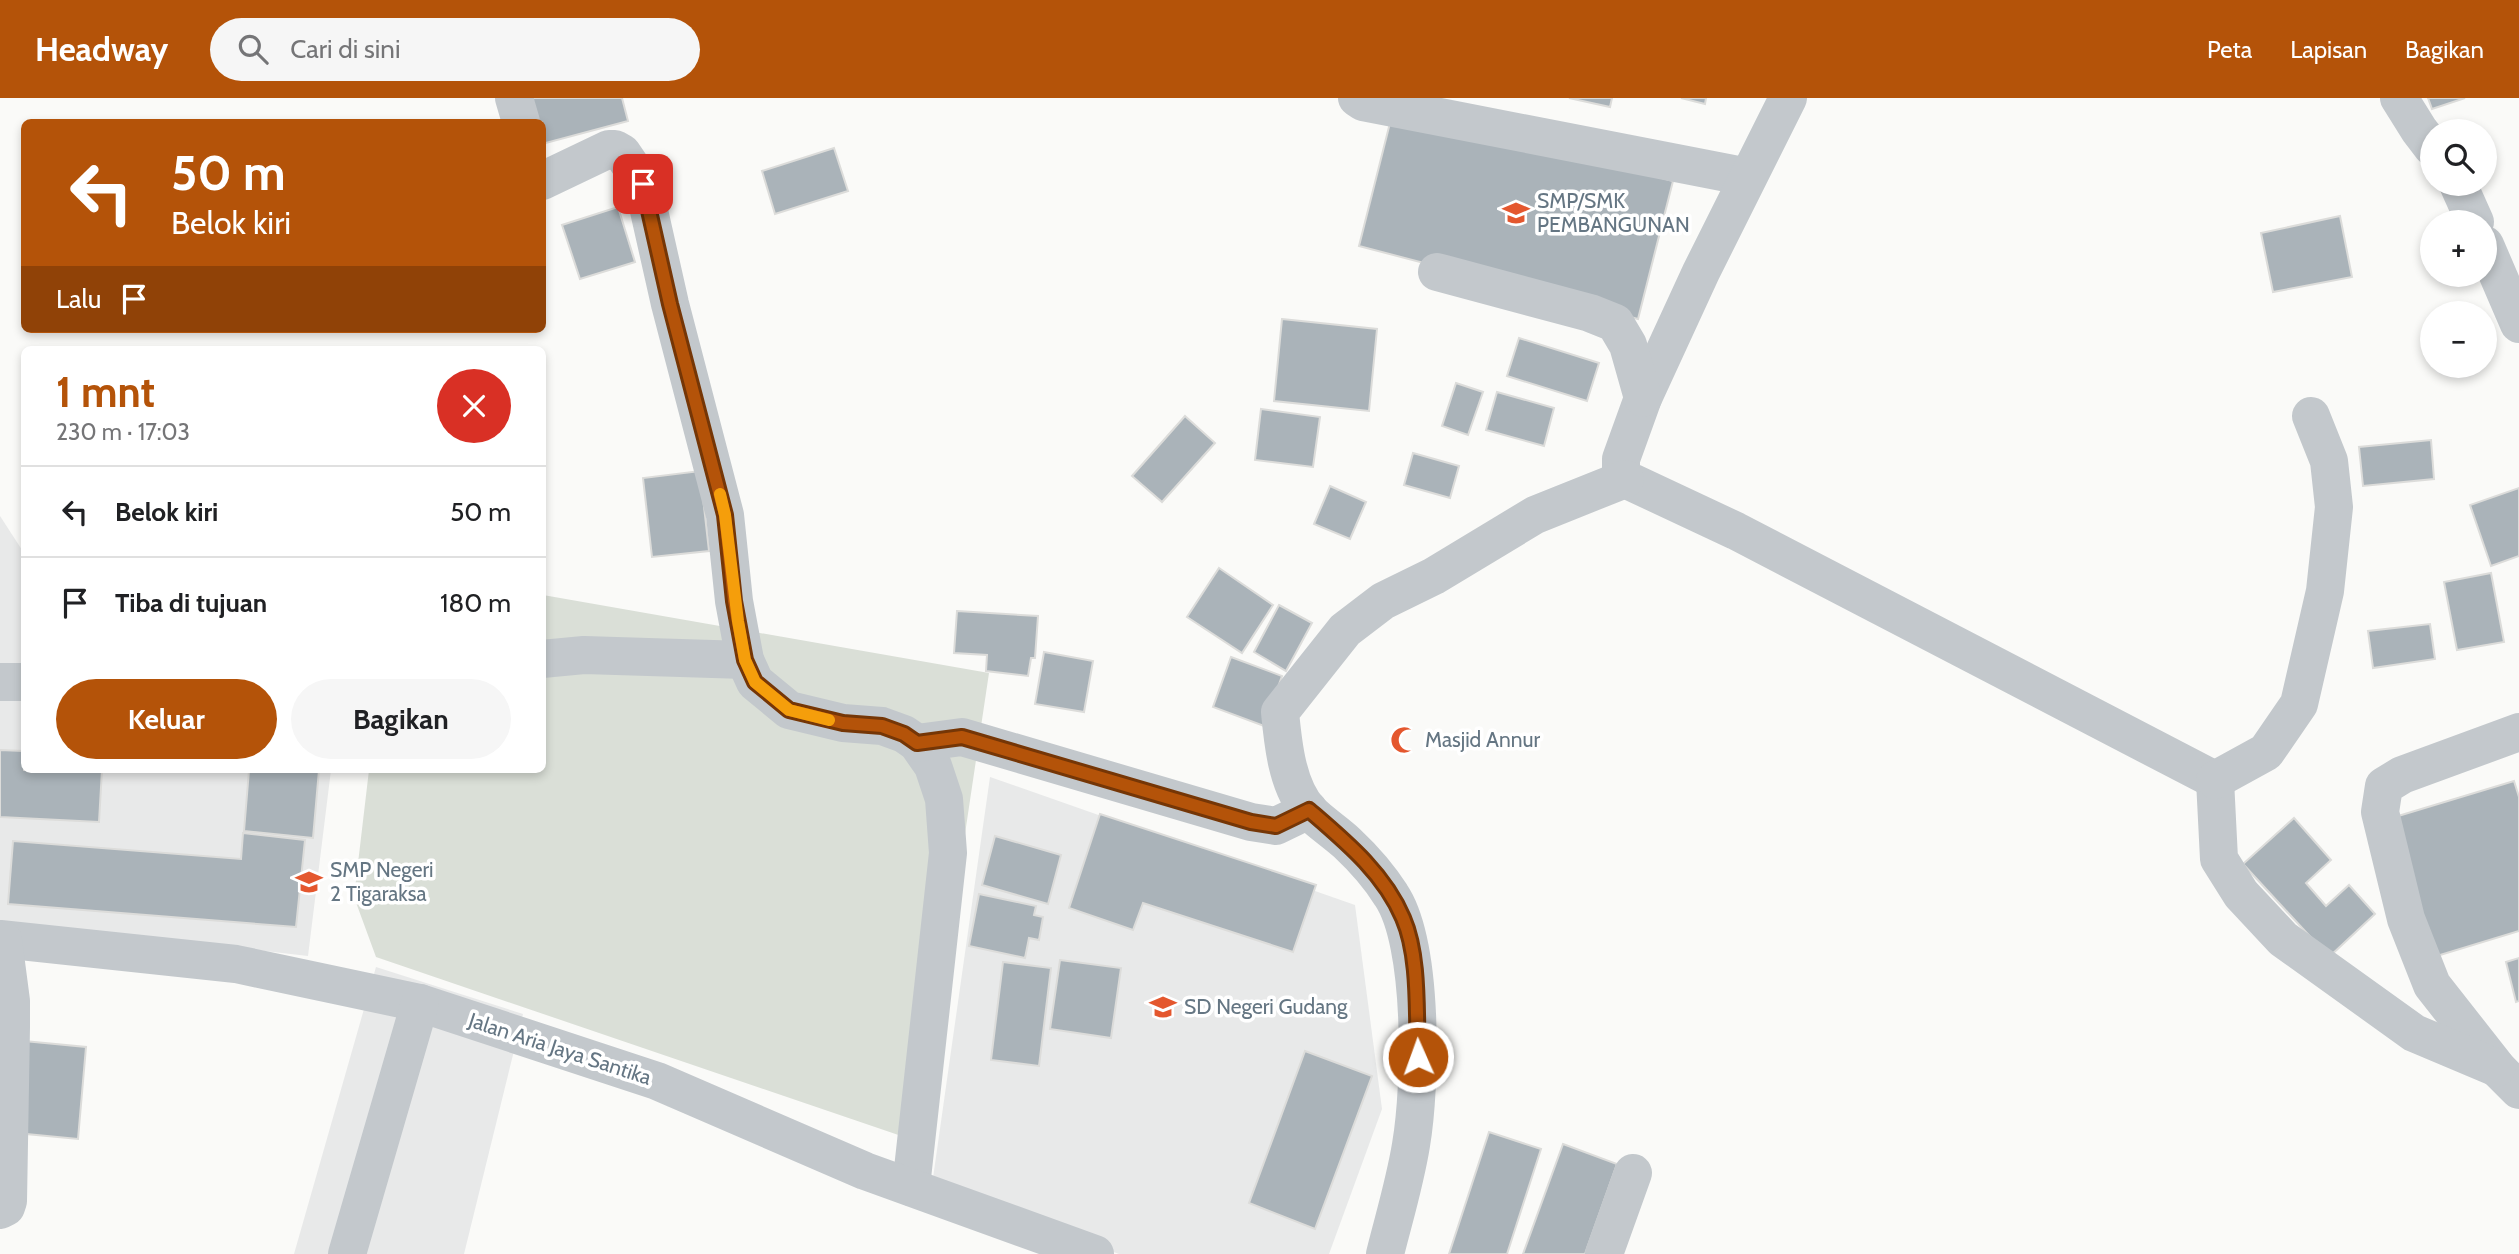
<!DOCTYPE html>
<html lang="id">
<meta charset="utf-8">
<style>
body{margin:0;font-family:Cabin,sans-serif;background:#f6f6f6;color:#202124;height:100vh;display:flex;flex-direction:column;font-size:26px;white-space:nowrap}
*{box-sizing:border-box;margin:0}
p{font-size:23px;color:#757577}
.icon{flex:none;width:38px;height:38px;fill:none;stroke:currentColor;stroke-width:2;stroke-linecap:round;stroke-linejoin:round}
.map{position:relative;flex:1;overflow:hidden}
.details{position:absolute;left:21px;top:248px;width:525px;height:427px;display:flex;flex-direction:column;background:#fff;border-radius:10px;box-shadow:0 4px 10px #0003}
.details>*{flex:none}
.top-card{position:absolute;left:21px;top:21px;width:525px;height:214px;border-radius:10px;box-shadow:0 4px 10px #0003;background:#b45309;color:#fff;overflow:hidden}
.tools{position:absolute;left:2420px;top:21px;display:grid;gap:14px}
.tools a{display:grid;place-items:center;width:77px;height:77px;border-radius:50%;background:#fff;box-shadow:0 4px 10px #0003;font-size:35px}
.pin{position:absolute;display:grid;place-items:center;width:60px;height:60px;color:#fff;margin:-30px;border-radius:14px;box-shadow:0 4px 10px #0006}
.me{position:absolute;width:77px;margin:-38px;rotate:358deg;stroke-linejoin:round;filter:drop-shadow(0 0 5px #0008)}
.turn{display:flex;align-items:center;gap:24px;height:147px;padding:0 35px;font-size:32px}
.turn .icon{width:91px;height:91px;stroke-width:2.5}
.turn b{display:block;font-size:49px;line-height:60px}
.then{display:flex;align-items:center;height:66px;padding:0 35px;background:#0003;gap:14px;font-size:26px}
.round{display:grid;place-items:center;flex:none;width:74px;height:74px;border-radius:37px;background:#f6f6f6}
.overview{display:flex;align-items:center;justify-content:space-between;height:119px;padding:0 35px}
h1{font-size:42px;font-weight:800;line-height:52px;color:#b45309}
.action{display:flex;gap:14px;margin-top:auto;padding:14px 35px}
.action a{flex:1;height:80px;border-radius:42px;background:#b45309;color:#fff;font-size:28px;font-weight:800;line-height:80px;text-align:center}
.action a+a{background:#f6f6f6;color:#202124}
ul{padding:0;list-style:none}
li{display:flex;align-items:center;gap:21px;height:91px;padding:0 35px;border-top:2px solid #e0e0e0}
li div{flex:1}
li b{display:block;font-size:26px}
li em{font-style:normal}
header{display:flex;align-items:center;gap:42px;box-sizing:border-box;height:98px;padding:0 35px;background:#b45309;color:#fff}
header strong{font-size:33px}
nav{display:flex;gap:38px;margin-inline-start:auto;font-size:24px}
.search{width:490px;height:63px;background:#f6f6f6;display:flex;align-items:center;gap:18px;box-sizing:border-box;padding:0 24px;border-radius:38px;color:#757577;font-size:26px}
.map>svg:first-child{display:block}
.built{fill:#e8e9e9;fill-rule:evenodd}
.green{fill:#dadfd7}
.building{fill:#aab3b9;stroke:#dcdcda;stroke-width:2}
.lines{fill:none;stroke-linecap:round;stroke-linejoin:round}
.minor{stroke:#c3c8cc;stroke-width:38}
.route-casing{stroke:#753606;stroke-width:18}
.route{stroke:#b45309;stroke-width:12}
.slow{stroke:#f59e0b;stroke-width:12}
.labels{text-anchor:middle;stroke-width:7;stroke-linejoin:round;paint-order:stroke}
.poi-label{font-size:21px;fill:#657683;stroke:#fff;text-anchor:start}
.street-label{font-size:21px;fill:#657683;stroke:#fff}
</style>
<header>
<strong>Headway</strong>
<div class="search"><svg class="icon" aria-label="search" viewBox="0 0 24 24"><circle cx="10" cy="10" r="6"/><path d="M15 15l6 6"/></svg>Cari di sini</div>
<nav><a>Peta</a><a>Lapisan</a><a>Bagikan</a></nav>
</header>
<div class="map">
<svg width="2519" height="1156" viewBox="0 0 2519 1156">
<rect width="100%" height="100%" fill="#fafaf8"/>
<!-- built -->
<g class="built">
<path d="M0 418 24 455V653L0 652Z"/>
<path d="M102 672H331L308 858 0 823V719L99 724ZM244 735 304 742 296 829 8 805 13 744 241 761Z"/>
<path d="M990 679 1355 807 1382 1011 1329 1156H1119L932 1087Z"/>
<path d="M376 869 523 916 464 1156H294Z"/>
</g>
<!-- green -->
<path class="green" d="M543 497 989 575 919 1044 376 859 354 799 369 672H542Z"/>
<!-- building -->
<g class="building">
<path d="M520 0H622L628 23 542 46V24H526Z"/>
<path d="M1569 0H1612L1610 9Z"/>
<path d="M1681 0H1706L1705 6Z"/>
<path d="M2428 0H2465L2432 11Z"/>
<path d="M1394 9 1673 83 1638 221 1359 148Z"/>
<path d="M834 50 848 93 775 116 762 73Z"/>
<path d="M618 109 635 164 580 181 562 127Z"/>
<path d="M2340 118 2352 179 2273 194 2261 135Z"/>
<path d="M1282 221 1377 231 1369 313 1274 303Z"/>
<path d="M1519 240 1599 265 1587 303 1507 278Z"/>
<path d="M1456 285 1483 294 1468 337 1442 328Z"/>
<path d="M1497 294 1554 310 1544 348 1486 332Z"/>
<path d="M1261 311 1320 319 1313 369 1255 362Z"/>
<path d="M1185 318 1215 345 1162 404 1132 378Z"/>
<path d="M2431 342 2434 381 2363 388 2359 349Z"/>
<path d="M1413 355 1459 368 1450 400 1404 387Z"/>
<path d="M700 373 709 453 652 459 643 380Z"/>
<path d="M1330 388 1366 404 1350 441 1314 426Z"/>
<path d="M2519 390V458L2491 468 2470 407Z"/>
<path d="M1219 470 1273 507 1242 555 1187 519Z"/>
<path d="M2491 475 2504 544 2457 552 2444 484Z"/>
<path d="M1279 507 1312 525 1286 573 1254 554Z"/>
<path d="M957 513 1038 518 1035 560H1031L1028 578 986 573 987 557 954 555Z"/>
<path d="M2430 526 2435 561 2373 570 2368 533Z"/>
<path d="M1044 554 1093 563 1084 614 1035 606Z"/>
<path d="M1231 559 1282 578 1264 628 1213 609Z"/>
<path d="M0 652 24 653V672H102L99 724 0 719Z"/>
<path d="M249 672H319L313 740 244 733Z"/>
<path d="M2514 683 2519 699V833L2427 861 2385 722Z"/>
<path d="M1100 716 1316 787 1293 854 1143 805 1133 832 1069 810Z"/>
<path d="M2294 720 2331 762 2306 785 2326 808 2349 787 2375 816 2329 859 2243 766Z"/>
<path d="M243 735 305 742 296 829 8 806 13 743 241 761Z"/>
<path d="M995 738 1061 757 1048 806 982 787Z"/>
<path d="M979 796 1036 808 1034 817 1043 819 1039 842 1029 840 1025 860 969 848Z"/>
<path d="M2519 860V903L2516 904 2506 864Z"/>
<path d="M1060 862 1121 870 1111 940 1050 931Z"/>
<path d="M1003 864 1051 870 1039 968 991 962Z"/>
<path d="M24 943 86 949 78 1041 16 1035Z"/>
<path d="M1305 953 1372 978 1315 1131 1249 1105Z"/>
<path d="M1489 1034 1541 1051 1507 1156H1449Z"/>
<path d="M1563 1046 1617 1066 1585 1156H1523Z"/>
</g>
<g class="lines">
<!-- minor -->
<g class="minor">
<path d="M514 0 521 24"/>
<path d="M1357 0 1363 4 1748 79"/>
<path d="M1788 0 1701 174 1643 300 1621 361V371L1625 381 1736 433 2215 682"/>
<path d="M2399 0 2419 32 2432 49"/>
<path d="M542 83 609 51H615L622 55 643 86 670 206 725 417 734 503 745 562 755 584 789 612 843 625 882 628 904 636 917 645 933 668 944 701 948 755 911 1089"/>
<path d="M2458 86 2475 124"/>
<path d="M2485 147 2519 226"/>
<path d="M1437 174 1590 215 1615 225 1628 247 1643 300"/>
<path d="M542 561 584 557 745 562"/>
<path d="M0 584H24"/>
<path d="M2519 634 2402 677 2384 688 2380 714 2406 821 2432 887 2498 971 2519 992"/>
<path d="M917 645 962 639 1251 724 1276 728 1309 712"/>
<path d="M2215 682 2219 761 2241 796 2283 841 2414 935 2497 970"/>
<path d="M2215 682 2266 654 2299 606 2325 493 2334 409 2329 363 2311 318"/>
<path d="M0 841 236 866 420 905 657 983 865 1073 1095 1156"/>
<path d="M0 1112 6 1109 8 1103 11 929V903L3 842"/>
<path d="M347 1156 420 905"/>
<path d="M1385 1156C1394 1120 1405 1084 1411 1047 1421 989 1424 846 1391 797 1379 778 1363 760 1347 745 1335 734 1321 725 1310 714 1287 689 1283 646 1280 614L1345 532 1383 503 1434 478 1535 417 1625 381"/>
<path d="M1604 1156 1633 1075"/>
</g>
</g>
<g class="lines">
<defs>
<path id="route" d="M643 86 670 206 725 417 734 503 745 562 755 584 789 612 843 625 882 628 904 636 917 645 962 639 1251 724 1276 728 1309 712C1345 743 1384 775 1403 820 1420 859 1416 917 1418 959"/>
</defs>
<!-- route casing -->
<use href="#route" class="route-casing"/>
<!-- route -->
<use href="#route" class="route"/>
<!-- slow -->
<path class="slow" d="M720 396 725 417 738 523 745 562 755 584 789 612 829 622"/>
</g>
<!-- icons -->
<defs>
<symbol id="school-bare" viewBox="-9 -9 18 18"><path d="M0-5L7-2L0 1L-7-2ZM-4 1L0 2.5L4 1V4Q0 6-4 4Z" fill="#e4572e" stroke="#fff" stroke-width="2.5" paint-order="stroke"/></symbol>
<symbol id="mosque-bare" viewBox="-9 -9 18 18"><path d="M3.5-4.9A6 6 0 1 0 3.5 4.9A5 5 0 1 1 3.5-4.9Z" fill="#e4572e" stroke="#fff" stroke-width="2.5" paint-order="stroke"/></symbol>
</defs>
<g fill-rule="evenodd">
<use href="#school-bare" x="1497" y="96" width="38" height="38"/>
<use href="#mosque-bare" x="1385" y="623" width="38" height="38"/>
<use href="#school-bare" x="290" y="765" width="38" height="38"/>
<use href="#school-bare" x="1144" y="890" width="38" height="38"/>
</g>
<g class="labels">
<!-- poi labels -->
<g class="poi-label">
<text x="1537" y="110">SMP/SMK<tspan x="1537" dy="24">PEMBANGUNAN</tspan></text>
<text x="1425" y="649">Masjid Annur</text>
<text x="330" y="779">SMP Negeri<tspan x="330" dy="24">2 Tigaraksa</tspan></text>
<text x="1184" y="916">SD Negeri Gudang</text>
</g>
<!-- street labels -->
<g class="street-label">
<text transform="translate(560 951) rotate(18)" y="7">Jalan Aria Jaya Santika</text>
</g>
</g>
</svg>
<div class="tools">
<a><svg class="icon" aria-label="search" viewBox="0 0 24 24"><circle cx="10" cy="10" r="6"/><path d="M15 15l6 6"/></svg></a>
<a>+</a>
<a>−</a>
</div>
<div class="pin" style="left:643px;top:86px;background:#d93025"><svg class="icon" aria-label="arrive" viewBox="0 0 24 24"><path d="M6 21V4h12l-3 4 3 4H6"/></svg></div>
<svg class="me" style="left:1418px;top:959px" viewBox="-20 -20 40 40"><circle r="17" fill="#b45309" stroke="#fff" stroke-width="3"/><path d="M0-11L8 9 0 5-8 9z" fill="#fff"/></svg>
<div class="top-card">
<div class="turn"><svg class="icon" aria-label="left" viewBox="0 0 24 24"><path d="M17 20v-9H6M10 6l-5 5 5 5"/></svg><div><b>50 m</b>Belok kiri</div></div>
<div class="then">Lalu<svg class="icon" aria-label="arrive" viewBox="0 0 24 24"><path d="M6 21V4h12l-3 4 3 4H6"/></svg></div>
</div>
<section class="details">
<div class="overview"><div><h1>1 mnt</h1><p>230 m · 17:03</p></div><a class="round" style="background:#d93025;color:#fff"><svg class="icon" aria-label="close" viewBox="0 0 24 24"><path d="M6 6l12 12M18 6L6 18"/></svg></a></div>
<ul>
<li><svg class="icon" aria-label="left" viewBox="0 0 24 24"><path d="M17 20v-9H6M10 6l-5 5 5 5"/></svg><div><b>Belok kiri</b></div><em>50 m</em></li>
<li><svg class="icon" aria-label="arrive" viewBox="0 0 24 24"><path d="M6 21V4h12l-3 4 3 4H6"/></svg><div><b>Tiba di tujuan</b></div><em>180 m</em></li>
</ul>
<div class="action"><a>Keluar</a><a>Bagikan</a></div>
</section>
</div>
